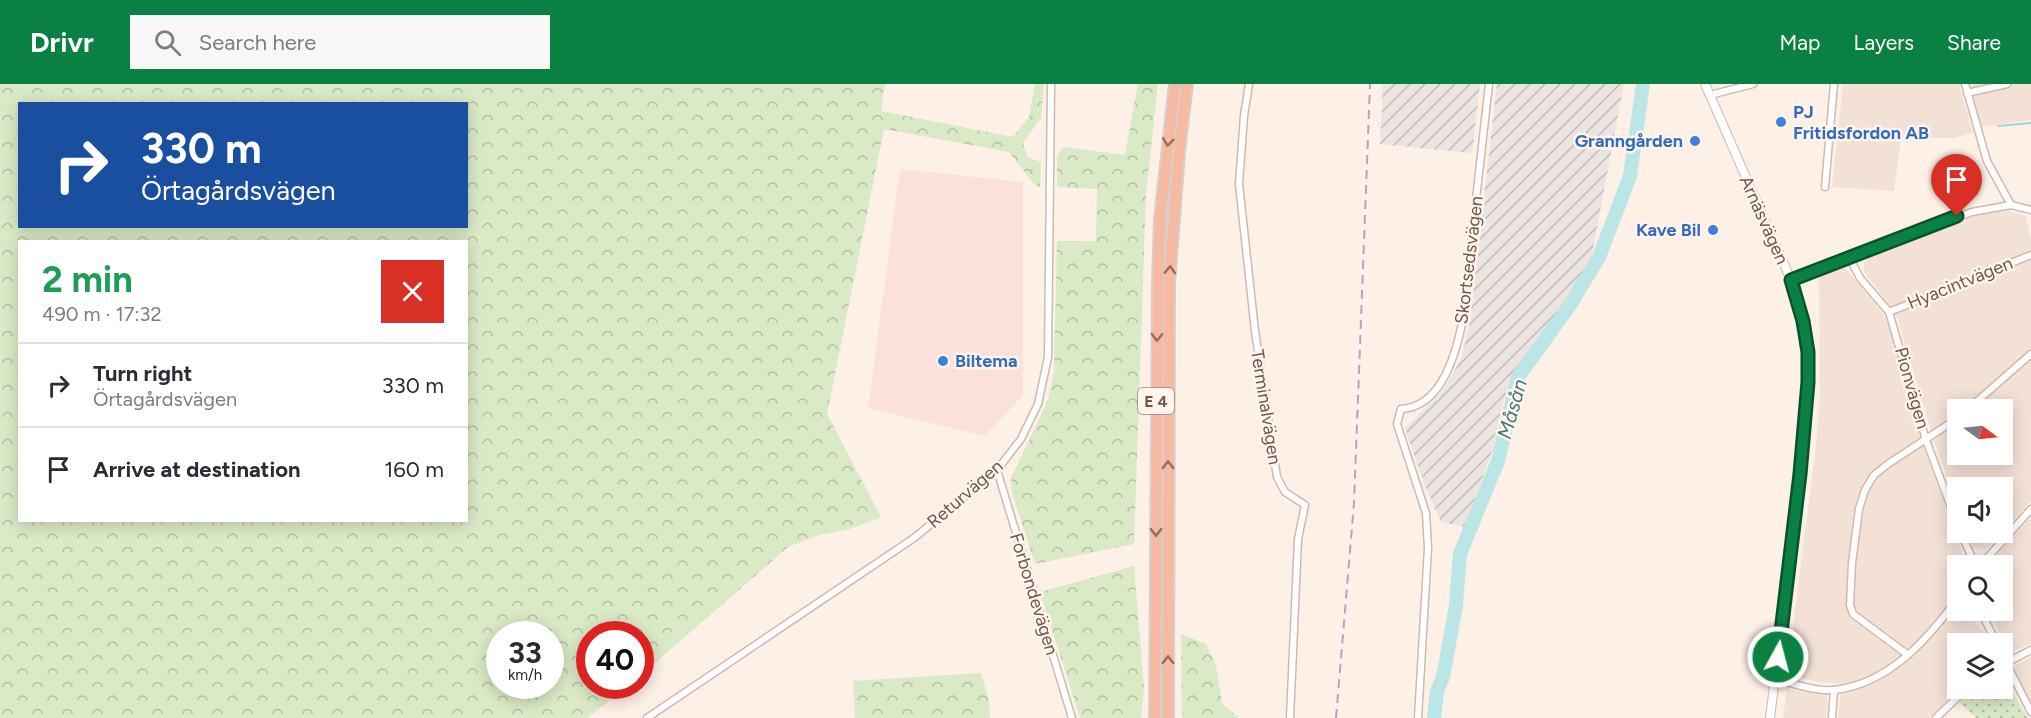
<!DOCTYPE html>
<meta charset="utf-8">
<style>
body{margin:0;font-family:Figtree,sans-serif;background:#f7f7f7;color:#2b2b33;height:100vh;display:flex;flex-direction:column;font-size:22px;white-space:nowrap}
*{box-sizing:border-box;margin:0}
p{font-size:20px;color:#7c7c81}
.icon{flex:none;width:33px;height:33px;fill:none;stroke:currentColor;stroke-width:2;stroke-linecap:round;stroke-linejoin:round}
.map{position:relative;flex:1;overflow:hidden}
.details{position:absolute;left:18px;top:156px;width:450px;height:282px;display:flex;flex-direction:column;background:#fff;border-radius:0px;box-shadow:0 3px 15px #0003}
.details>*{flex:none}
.guide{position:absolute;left:18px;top:18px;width:450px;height:126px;border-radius:0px;box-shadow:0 3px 15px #0003;background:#1a4fa0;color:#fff;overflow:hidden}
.needle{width:39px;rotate:105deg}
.fabs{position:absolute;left:1947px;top:315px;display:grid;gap:12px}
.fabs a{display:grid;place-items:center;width:66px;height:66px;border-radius:0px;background:#fff;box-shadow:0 3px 15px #0003;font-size:30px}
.speed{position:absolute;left:486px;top:537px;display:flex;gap:12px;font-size:30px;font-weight:700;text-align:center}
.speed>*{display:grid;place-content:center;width:78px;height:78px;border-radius:50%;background:#fff;box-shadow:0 3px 15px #0003;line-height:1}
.speed small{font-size:15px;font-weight:400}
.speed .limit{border:9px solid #d22;background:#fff;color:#111}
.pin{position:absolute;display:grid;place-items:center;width:51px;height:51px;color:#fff;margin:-62px -26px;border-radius:50% 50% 50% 0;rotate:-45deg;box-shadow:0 0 6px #0007}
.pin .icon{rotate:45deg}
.me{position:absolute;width:66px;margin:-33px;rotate:7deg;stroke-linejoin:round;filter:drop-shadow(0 0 4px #0008)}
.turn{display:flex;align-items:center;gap:21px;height:126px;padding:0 24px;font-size:27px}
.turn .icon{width:78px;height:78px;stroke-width:2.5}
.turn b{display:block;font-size:42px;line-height:51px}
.round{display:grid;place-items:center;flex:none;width:63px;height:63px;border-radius:0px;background:#f7f7f7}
.headline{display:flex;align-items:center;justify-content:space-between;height:102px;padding:0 24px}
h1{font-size:36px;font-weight:700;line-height:45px;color:#1e9e55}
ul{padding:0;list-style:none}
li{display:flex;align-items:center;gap:18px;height:84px;padding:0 24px;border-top:2px solid #e1e1e2}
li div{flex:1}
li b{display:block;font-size:22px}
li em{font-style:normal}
header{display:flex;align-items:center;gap:36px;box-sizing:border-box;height:84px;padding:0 30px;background:#0b8043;color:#fff}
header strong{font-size:28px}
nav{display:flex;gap:33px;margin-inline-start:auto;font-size:21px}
.search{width:420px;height:54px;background:#f7f7f7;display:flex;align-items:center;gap:15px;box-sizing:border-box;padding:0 21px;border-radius:0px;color:#7c7c81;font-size:22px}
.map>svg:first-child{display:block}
.residential{fill:#f3e1d6;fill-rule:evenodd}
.commercial{fill:#fce0db}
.industrial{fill:url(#industrial-furrows)}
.forest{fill:url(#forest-crowns);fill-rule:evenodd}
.park{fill:url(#park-dots)}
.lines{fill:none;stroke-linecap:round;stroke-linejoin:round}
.stream{stroke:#a2d7d7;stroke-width:2}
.river{stroke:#bce5e5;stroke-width:14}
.minor-casing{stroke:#d0b9b0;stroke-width:9}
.tertiary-casing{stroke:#d0b9b0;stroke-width:10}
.trunk-casing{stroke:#d8cfcd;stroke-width:14}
.minor{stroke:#fff;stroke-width:6}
.tertiary{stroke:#fff;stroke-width:8}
.trunk{stroke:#f6b9a1;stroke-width:10}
.rail{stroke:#b1a5c6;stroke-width:2;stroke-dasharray:9 6;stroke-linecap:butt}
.oneway{stroke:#956d61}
.route-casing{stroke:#07532c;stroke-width:15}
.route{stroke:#0b8043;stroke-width:10}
.shop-dot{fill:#3f7fe0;stroke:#fff5ed;stroke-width:2}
.labels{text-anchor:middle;stroke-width:5;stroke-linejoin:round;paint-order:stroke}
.shield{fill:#fff5ed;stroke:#9e847c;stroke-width:1.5}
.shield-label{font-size:16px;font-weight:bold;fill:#75544c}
.shop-label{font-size:18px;font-weight:bold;fill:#366cbe;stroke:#fff5ed;text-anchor:start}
.street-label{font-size:18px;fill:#75544c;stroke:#fff5ed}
.water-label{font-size:20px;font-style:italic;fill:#40797a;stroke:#fff5ed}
</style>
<header>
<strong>Drivr</strong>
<div class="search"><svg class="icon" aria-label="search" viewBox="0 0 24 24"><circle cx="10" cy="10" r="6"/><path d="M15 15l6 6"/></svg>Search here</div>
<nav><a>Map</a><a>Layers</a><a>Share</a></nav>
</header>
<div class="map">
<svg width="2031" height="634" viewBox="0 0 2031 634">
<defs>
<pattern id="industrial-furrows" width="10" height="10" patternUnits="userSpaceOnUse" patternTransform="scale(1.5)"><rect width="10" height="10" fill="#ece4e1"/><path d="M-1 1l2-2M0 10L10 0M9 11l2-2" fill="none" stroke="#c4bbb9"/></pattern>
<pattern id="forest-crowns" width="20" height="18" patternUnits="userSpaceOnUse" patternTransform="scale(1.5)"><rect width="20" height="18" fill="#dae9c6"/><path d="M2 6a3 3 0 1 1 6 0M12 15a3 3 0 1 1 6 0" fill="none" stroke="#b5bfa3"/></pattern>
<pattern id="park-dots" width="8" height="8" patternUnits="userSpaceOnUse" patternTransform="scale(1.5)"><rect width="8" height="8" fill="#dae9c6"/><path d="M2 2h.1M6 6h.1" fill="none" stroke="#b5bfa3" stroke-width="1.8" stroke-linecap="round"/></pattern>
</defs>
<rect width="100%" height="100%" fill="#fcf0e7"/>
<!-- residential -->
<g class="residential">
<path d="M1843 0H1959L1973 49 1953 54H1901L1894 107 1832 103Z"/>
<path d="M1970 0H2031V36L1980 43Z"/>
<path d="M2008 127 2026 132 2031 157V417L2003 447 2002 404H1958L1957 422 1935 360 1898 236 1889 220 1864 188V179L1870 174 1983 129ZM1958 326H2002V370H1958Z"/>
<path d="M1845 184 1881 227 1889 242 1918 347 1966 481 1958 482V526L1968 527 1990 559 1958 560 1959 605 1930 634H1838L1842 600 1819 598 1787 590 1816 362 1820 311 1819 192Z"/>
<path d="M2031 433V560L2014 566 2007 563 1988 527 2002 526V482L1987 481Z"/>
<path d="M1967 449V448L2001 449 1985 466 1973 463Z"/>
<path d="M2031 573V621L2014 589 2015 582Z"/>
<path d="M1787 605 1826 611 1828 618 1826 634H1783Z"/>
</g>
<!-- commercial -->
<path class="commercial" d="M900 85 1023 98V311L985 352 868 324Z"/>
<!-- industrial -->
<g class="industrial">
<path d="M1383 0H1480L1472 69 1380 60Z"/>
<path d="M1497 0H1624L1589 186 1544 247 1505 311 1494 362 1465 443 1441 438 1425 402 1405 344 1442 308 1461 275 1469 242Z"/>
</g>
<!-- forest -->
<g class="forest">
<path d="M0 0H885L881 27 1013 53 1029 33 1035 0H1044L1041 34 1023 59 1027 73 1041 78 1040 103 1036 102 1009 68 884 45 827 330 881 433 850 445 819 451 788 463 641 591 640 550H590V602H628L587 634H0ZM20 20H466V142H20ZM20 158H466V436H20ZM500 550H550V602H500Z"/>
<path d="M1138 0H1158L1146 108 1134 460 1035 480 1012 409 1011 394 1048 316 1054 287 1057 157H1096L1097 105 1057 103V72L1064 63 1125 71Z"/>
<path d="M1134 482 1144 603 1141 634H1080L1040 508Z"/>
<path d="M1181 550 1206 560 1216 581 1222 619 1239 634H1182Z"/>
<path d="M981 589 989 616 990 634H855L853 597Z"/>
</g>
<!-- park -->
<path class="park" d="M2003 592 2028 634H1976L1959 618 1978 605 2002 604Z"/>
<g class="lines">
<!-- stream -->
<path class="stream" d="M1998 42 2031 39"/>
<!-- river -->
<path class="river" d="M1434 634 1437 607 1443 593 1456 521 1460 470 1498 377 1518 293 1570 221 1599 173 1630 92 1643 0"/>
<defs>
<g id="minor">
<path d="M1249 0 1244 32 1239 100 1255 247 1277 393 1285 408 1305 421 1298 455 1290 634"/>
<path d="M1965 0 1987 77 2011 121"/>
<path d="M1967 9 2007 0"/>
<path d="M1710 11 1753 0"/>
<path d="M1825 103 1834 0"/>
<path d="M1850 175 1860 194 1889 228 1926 356 1958 442"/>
<path d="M1791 196 1972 128 2011 121 2031 126"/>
<path d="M1889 228 2031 171"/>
<path d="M1967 326 2031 270"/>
<path d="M997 386 1072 634"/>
<path d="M1960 448 1976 482"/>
<path d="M1980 482 2031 425"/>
<path d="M1980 526 1997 560"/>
<path d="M1908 571 1853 530 1850 521 1852 479 1859 425 1865 406 1874 391 1888 380 1958 334"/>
<path d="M2002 571 2031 628"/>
<path d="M2002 581 2031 566"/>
<path d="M1775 595C1793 599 1816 608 1834 606 1889 600 1928 555 1958 514"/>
<path d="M647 634 914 454 997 386 1021 355 1038 320 1048 273 1051 0"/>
<path d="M1418 634 1428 464 1426 429 1397 340 1401 325C1441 323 1455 272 1462 240L1489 0"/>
<path d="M1832 634 1834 606"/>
<path d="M1936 634 1967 604"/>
</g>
<path id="tertiary" d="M1705 0 1791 196 1803 237 1808 268 1800 390 1770 634"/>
<g id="trunk">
<path d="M1155 634 1158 199 1160 135 1175 0"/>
<path d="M1168 634 1169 200 1179 68 1187 0"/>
</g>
</defs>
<!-- minor casing -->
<use href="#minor" class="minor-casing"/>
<!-- tertiary casing -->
<use href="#tertiary" class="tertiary-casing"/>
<!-- trunk casing -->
<use href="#trunk" class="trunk-casing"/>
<!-- minor -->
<use href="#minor" class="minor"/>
<!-- tertiary -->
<use href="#tertiary" class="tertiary"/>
<!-- trunk -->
<use href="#trunk" class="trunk"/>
<!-- rail -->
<path class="rail" d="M1336 634 1354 419 1370 0"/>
</g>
<!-- one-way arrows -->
<defs><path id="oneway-chevron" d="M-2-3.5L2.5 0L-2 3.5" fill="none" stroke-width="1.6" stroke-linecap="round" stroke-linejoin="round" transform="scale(1.5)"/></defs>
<g class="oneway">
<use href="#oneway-chevron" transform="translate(1168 58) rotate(97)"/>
<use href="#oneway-chevron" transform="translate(1170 186) rotate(-87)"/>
<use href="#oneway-chevron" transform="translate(1157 253) rotate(91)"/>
<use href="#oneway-chevron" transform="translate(1168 381) rotate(-90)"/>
<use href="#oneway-chevron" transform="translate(1156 448) rotate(90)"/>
<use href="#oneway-chevron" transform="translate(1168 576) rotate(-90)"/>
</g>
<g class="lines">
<defs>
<path id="route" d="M1778 573 1800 390 1808 298V268L1803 237 1791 196 1957 132"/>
</defs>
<!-- route casing -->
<use href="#route" class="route-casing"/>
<!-- route -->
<use href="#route" class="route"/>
</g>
<!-- markers -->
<g class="shop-dot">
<circle cx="1781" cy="38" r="6"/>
<circle cx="1695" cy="57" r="6"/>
<circle cx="1713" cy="146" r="6"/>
<circle cx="943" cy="277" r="6"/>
</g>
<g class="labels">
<!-- shield labels -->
<rect class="shield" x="1138" y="304" width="36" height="26" rx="4.5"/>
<g class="shield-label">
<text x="1156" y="323">E 4</text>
</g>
<!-- shop labels -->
<g class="shop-label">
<text x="1793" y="34">PJ<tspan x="1793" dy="21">Fritidsfordon AB</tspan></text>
<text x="1683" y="63" text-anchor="end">Granngården</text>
<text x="1701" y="152" text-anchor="end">Kave Bil</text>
<text x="955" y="283">Biltema</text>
</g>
<!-- street labels -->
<g class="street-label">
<text transform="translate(1764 136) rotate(66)" y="6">Arnäsvägen</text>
<text transform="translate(1469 176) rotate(-83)" y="6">Skortsedsvägen</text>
<text transform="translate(1960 199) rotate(-22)" y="6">Hyacintvägen</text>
<text transform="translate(1912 304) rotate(74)" y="6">Pionvägen</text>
<text transform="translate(1266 323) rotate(81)" y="6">Terminalvägen</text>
<text transform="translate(965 410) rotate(-41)" y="6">Returvägen</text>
<text transform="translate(1034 510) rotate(73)" y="6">Forbondevägen</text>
</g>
<!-- water labels -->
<g class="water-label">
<text transform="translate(1512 325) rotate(-74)" y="7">Måsån</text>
</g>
</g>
</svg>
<div class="fabs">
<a><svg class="needle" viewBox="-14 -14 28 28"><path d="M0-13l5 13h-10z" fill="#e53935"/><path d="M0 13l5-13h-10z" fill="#7c7c81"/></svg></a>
<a><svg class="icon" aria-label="sound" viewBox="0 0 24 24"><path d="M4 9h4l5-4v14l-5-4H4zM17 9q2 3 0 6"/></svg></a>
<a><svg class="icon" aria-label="search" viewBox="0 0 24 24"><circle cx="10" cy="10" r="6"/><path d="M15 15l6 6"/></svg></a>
<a><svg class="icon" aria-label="layers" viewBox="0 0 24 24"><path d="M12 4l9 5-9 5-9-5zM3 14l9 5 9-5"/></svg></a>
</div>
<div class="speed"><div>33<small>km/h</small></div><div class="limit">40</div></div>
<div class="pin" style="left:1957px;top:132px;background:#d93025"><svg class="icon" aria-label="arrive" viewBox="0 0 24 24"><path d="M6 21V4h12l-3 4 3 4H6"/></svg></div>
<svg class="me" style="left:1778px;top:573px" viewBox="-20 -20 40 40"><circle r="17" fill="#0b8043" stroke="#fff" stroke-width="3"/><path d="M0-11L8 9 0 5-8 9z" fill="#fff"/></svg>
<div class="guide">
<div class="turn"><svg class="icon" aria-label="right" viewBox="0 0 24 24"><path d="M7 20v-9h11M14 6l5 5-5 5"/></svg><div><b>330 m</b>Örtagårdsvägen</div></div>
</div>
<section class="details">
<div class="headline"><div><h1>2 min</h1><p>490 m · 17:32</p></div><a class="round" style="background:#d93025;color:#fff"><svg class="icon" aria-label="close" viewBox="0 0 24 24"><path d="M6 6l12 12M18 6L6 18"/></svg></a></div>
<ul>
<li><svg class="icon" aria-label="right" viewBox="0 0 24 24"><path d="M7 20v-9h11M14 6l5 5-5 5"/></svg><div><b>Turn right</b><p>Örtagårdsvägen</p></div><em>330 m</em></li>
<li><svg class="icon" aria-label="arrive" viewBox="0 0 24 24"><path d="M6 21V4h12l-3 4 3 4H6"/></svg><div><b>Arrive at destination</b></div><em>160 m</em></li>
</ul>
</section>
</div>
